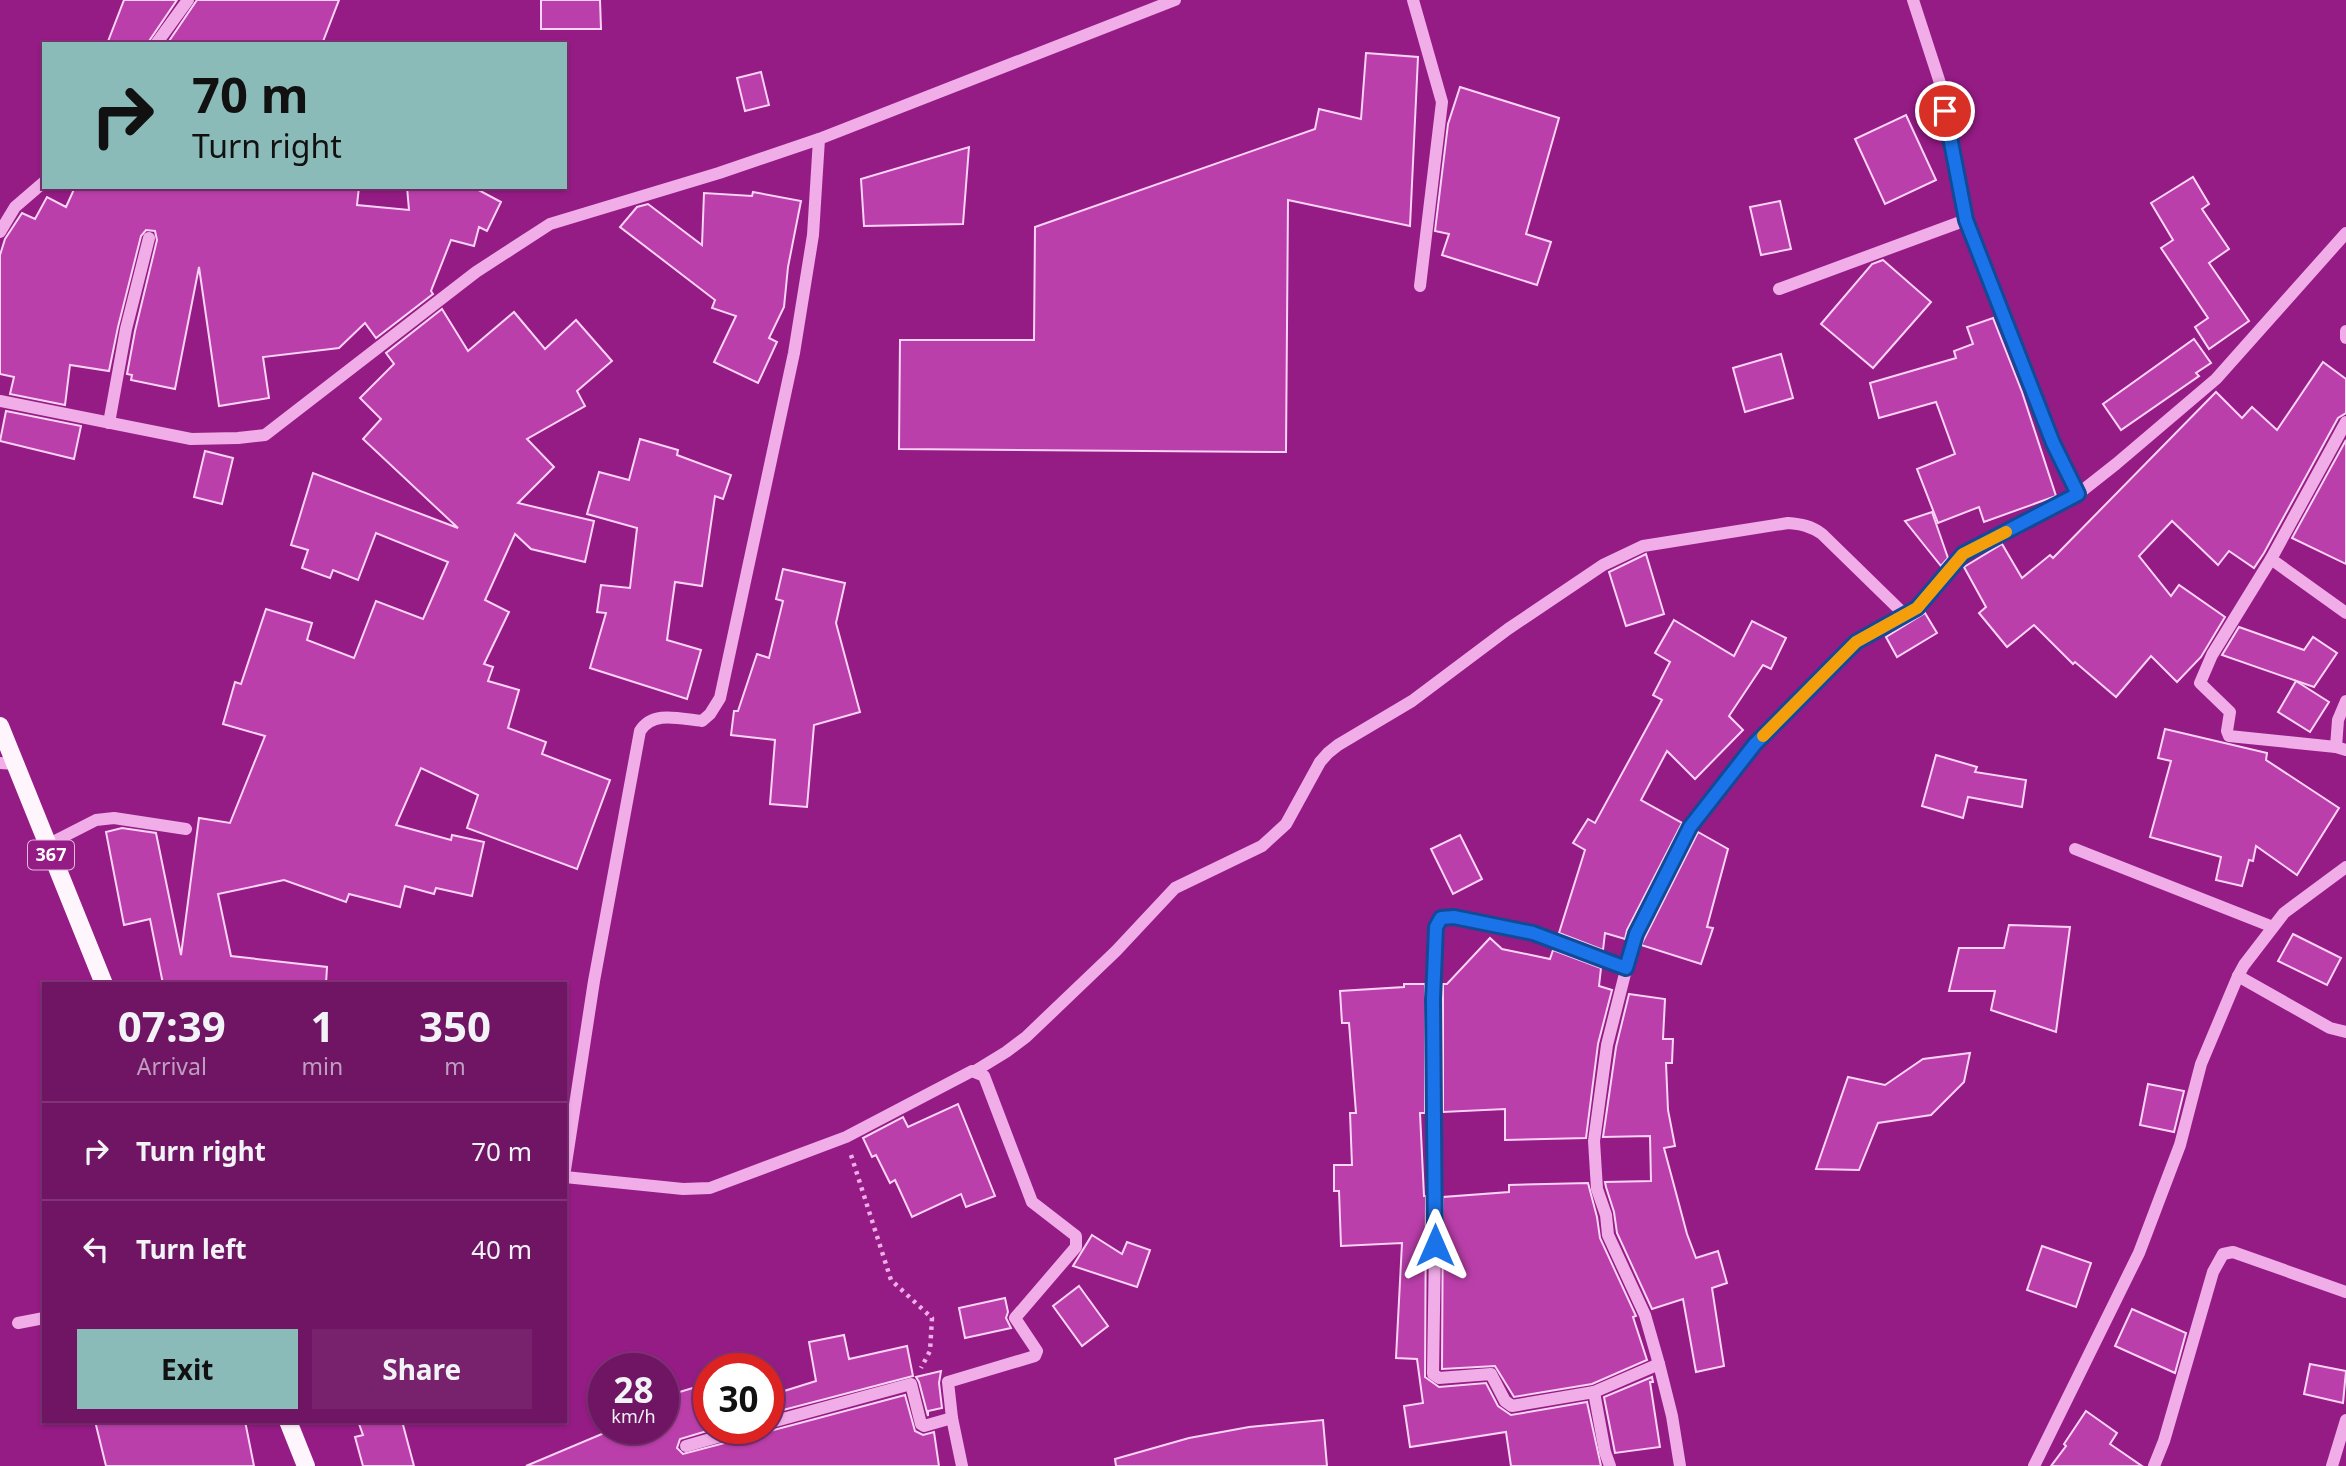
<!DOCTYPE html>
<style>
body{margin:0;font-family:"Noto Sans",sans-serif;background:#78216d;color:#f1f3f6;height:100vh;display:flex;flex-direction:column;font-size:26px;white-space:nowrap}
*{box-sizing:border-box;margin:0}
p{font-size:23px;color:#c09ebf}
.icon{flex:none;width:38px;height:38px;fill:none;stroke:currentColor;stroke-width:2;stroke-linecap:round;stroke-linejoin:round}
.map{position:relative;flex:1;overflow:hidden}
.side{position:absolute;left:42px;top:982px;width:525px;height:441px;display:flex;flex-direction:column;background:#701464;border-radius:0px;box-shadow:0 2px 5px #0004,0 0 0 2px #823378}
.side>*{flex:none}
.guide{position:absolute;left:42px;top:42px;width:525px;height:147px;border-radius:0px;box-shadow:0 2px 5px #0004,0 0 0 2px #823378;background:#8bbbb9;color:#111;overflow:hidden}
.speed{position:absolute;left:588px;top:1353px;display:flex;gap:14px;font-size:35px;font-weight:700;text-align:center}
.speed>*{display:grid;place-content:center;width:91px;height:91px;border-radius:50%;background:#701464;box-shadow:0 2px 5px #0004,0 0 0 2px #823378;line-height:1}
.speed small{font-size:18px;font-weight:400}
.speed .limit{border:10px solid #d22;background:#fff;color:#111}
.pin{position:absolute;display:grid;place-items:center;width:60px;height:60px;color:#fff;margin:-30px;border:4px solid #fff;border-radius:50%;box-shadow:0 2px 7px #0007}
.me{position:absolute;width:77px;margin:-38px;rotate:0deg;stroke-linejoin:round;filter:drop-shadow(0 0 5px #0008)}
.turn{display:flex;align-items:center;gap:24px;height:147px;padding:0 35px;font-size:32px}
.turn .icon{width:91px;height:91px;stroke-width:2.5}
.turn b{display:block;font-size:49px;line-height:60px}
.eta{display:flex;justify-content:space-evenly;align-items:center;height:119px;text-align:center}
.eta b{font-size:42px;font-weight:700;line-height:49px}
.cta{display:flex;gap:14px;margin-top:auto;padding:14px 35px}
.cta a{flex:1;height:80px;border-radius:0px;background:#8bbbb9;color:#111;font-size:28px;font-weight:700;line-height:80px;text-align:center}
.cta a+a{background:#78216d;color:#f1f3f6}
ul{padding:0;list-style:none}
li{display:flex;align-items:center;gap:21px;height:98px;padding:0 35px;border-top:2px solid #823378}
li div{flex:1}
li b{display:block;font-size:26px}
li em{font-style:normal}
.map>svg:first-child{display:block}
.building{fill:#bb3fab;stroke:#fbd4f6;stroke-width:2}
.lines{fill:none;stroke-linecap:round;stroke-linejoin:round}
.path{stroke:#f0ade8;stroke-width:4.5;stroke-dasharray:3.5 5;stroke-linecap:butt}
.minor{stroke:#f0ade8;stroke-width:12}
.major{stroke:#fff6fd;stroke-width:18}
.route-casing{stroke:#114b97;stroke-width:18}
.route{stroke:#1a73e8;stroke-width:12}
.slow{stroke:#f59e0b;stroke-width:12}
.labels{text-anchor:middle;stroke-width:6;stroke-linejoin:round;paint-order:stroke}
.shield{fill:#951b85;stroke:#dfbbda;stroke-width:2}
.shield-label{font-size:18px;font-weight:bold;fill:#fff}
</style>
<div class="map">
<svg width="2346" height="1466" viewBox="0 0 2346 1466">
<rect width="100%" height="100%" fill="#951b85"/>
<!-- building -->
<g class="building">
<path d="M124 0H177L147 44H107Z"/>
<path d="M197 0H339L322 44H167Z"/>
<path d="M541 0H600L601 29H541Z"/>
<path d="M1366 53 1418 57 1410 226 1288 200 1286 452 899 449 900 340H1034L1035 227 1315 129 1319 109 1361 119Z"/>
<path d="M761 72 769 105 745 111 737 78Z"/>
<path d="M1460 87 1559 118 1526 234 1551 242 1537 285 1442 255 1449 234 1435 231 1448 124Z"/>
<path d="M1906 115 1936 180 1885 204 1855 139Z"/>
<path d="M969 147 963 224 864 226 861 179Z"/>
<path d="M2193 177 2209 204 2202 209 2229 249 2209 263 2249 321 2209 349 2195 327 2208 318 2161 248 2173 240 2151 203Z"/>
<path d="M75 187H359L357 205 409 210 407 187H473L501 202 487 231 479 227 474 246 451 240 431 291 433 294 376 338 365 323 339 348 263 357 269 398 219 406 199 267 175 389 131 380 132 375 127 374 135 331 157 240 155 231 146 230 141 236 118 327 109 371 70 365 65 405 10 394 14 377 0 374V255L5 239 22 213 35 219 47 197 66 207Z"/>
<path d="M753 192 801 201 788 267 784 307 769 338 777 342 758 383 714 362 736 316 712 308 715 300 620 227 637 207 648 204 702 245 704 193 752 196Z"/>
<path d="M1780 201 1791 249 1761 255 1750 207Z"/>
<path d="M1883 260 1931 302 1873 368 1821 324 1872 264Z"/>
<path d="M442 309 468 351 514 312 545 349 576 320 612 361 577 391 585 406 527 439 554 467 518 503 594 521 585 562 531 549 515 534 485 600 509 612 484 664 493 667 488 681 519 690 508 728 546 742 542 754 610 780 577 869 467 828 478 795 421 768 396 825 451 840 452 835 484 842 472 896 436 888 434 894 405 886 400 907 349 894 346 902 284 880 218 894 231 956 327 967 326 984H163L150 919 124 925 106 832 122 828 156 833 181 955 199 818 230 823 265 736 223 724 235 682 241 684 266 609 312 623 307 640 354 658 376 601 423 619 448 562 376 533 358 580 333 570 330 578 302 568 308 550 291 545 313 473 458 528 363 439 381 419 360 398 394 364 386 353Z"/>
<path d="M1993 318 2022 392 2056 496 1984 522 1979 507 1938 523 1917 469 1955 454 1936 402 1879 418 1870 383 1956 358 1954 351 1973 344 1967 327Z"/>
<path d="M2194 339 2211 363 2196 373 2199 376 2121 430 2103 404Z"/>
<path d="M1781 354 1793 398 1745 412 1733 368Z"/>
<path d="M2323 362 2346 379V413L2338 418 2264 553 2254 568 2229 551 2218 565 2172 521 2139 556 2171 596 2179 585 2225 617 2201 657 2177 682 2151 656 2116 697 2075 662 2073 664 2034 625 2007 647 1979 613 1986 607 1964 567 2002 544 2022 578 2050 555 2053 558 2216 392 2242 418 2252 407 2277 430Z"/>
<path d="M6 411 81 426 74 459 0 441Z"/>
<path d="M640 439 678 450 677 455 731 475 723 499 715 496 702 586 675 582 667 640 701 650 687 699 590 668 606 613 597 612 601 585 630 588 637 528 587 514 599 472 629 480Z"/>
<path d="M2346 440V564L2292 538Z"/>
<path d="M205 451 233 458 222 504 194 497Z"/>
<path d="M1932 512 1948 558 1941 566 1905 521Z"/>
<path d="M1646 554 1664 614 1626 626 1609 572Z"/>
<path d="M783 569 845 583 836 623 860 712 814 725 807 807 770 804 775 740 731 735 734 711H738L757 654 769 658 783 601 776 599Z"/>
<path d="M1925 613 1937 633 1897 657 1886 637Z"/>
<path d="M1674 620 1734 656 1752 621 1786 638 1771 669 1763 665 1729 716 1743 730 1695 779 1667 751 1641 800 1682 823 1627 930 1625 939 1605 933 1603 950 1559 933 1585 850 1573 843 1588 819 1595 823 1662 700 1653 695 1670 662 1655 653Z"/>
<path d="M2239 627 2304 650 2313 637 2337 653 2314 687 2222 655Z"/>
<path d="M2296 681 2329 702 2310 732 2278 712Z"/>
<path d="M2165 729 2267 753 2266 760 2339 808 2297 875 2256 846 2253 861 2249 860 2242 886 2216 880 2221 857 2150 837 2171 761 2158 758Z"/>
<path d="M1936 755 1977 767 1975 772 2026 780 2022 807 1968 797 1963 818 1922 806Z"/>
<path d="M1698 832 1728 849 1707 927 1713 928 1701 964 1641 945Z"/>
<path d="M1460 835 1482 879 1453 894 1431 849Z"/>
<path d="M2009 925 2070 927 2056 1032 1991 1010 1995 991H1949L1959 948H2004Z"/>
<path d="M2293 934 2341 958 2327 985 2278 961Z"/>
<path d="M1490 938 1502 949 1550 959 1553 950 1601 968 1599 986 1612 990 1598 1044 1586 1138 1505 1140V1109L1443 1112V984H1447Z"/>
<path d="M1404 984H1425V1113H1420L1424 1196H1426L1425 1377 1439 1387 1486 1383 1498 1406 1511 1415 1587 1402 1601 1466H1511L1506 1432 1410 1447 1404 1406 1423 1403 1417 1359 1396 1358 1402 1243 1341 1246 1339 1191H1334V1165H1352L1350 1113H1356L1349 1023H1342L1340 991 1404 987Z"/>
<path d="M1629 994 1665 999 1663 1039H1673L1672 1063H1666L1668 1110 1675 1146 1664 1148 1687 1234 1696 1258 1718 1251 1727 1283 1712 1288 1724 1366 1696 1372 1683 1299 1652 1309 1617 1233 1614 1212 1606 1187 1605 1182 1651 1181 1650 1136 1603 1137 1616 1047Z"/>
<path d="M1970 1053 1964 1082 1931 1115 1878 1123 1859 1170 1816 1169 1848 1077 1885 1085 1923 1059Z"/>
<path d="M2148 1084 2184 1091 2174 1132 2140 1125Z"/>
<path d="M958 1104 995 1196 966 1207 961 1194 912 1217 895 1180 890 1183 876 1155 872 1157 863 1138 903 1117 908 1127Z"/>
<path d="M1588 1183 1597 1217 1600 1238 1636 1316 1633 1317 1647 1360 1592 1384 1514 1397 1495 1366 1442 1369 1443 1197 1509 1192V1185Z"/>
<path d="M1092 1235 1122 1254 1127 1242 1150 1250 1137 1287 1073 1266Z"/>
<path d="M2042 1246 2091 1263 2076 1307 2027 1290Z"/>
<path d="M1079 1286 1108 1326 1082 1346 1053 1306Z"/>
<path d="M1005 1298 1008 1312 1006 1318 1011 1328 965 1338 959 1308Z"/>
<path d="M2132 1309 2186 1333 2175 1373 2115 1346Z"/>
<path d="M844 1335 849 1359 907 1346 913 1376 768 1414V1396L816 1381 809 1342Z"/>
<path d="M2310 1364 2346 1371 2343 1403 2304 1394Z"/>
<path d="M941 1371 939 1383 942 1408 928 1411V1416L919 1382 916 1377Z"/>
<path d="M1652 1377 1653 1382H1650L1660 1447 1615 1453 1604 1397Z"/>
<path d="M709 1383V1428H717L680 1439 677 1448 683 1454 751 1436 756 1434 758 1428 770 1431 905 1395 915 1431 923 1435 934 1432 939 1466H526L616 1428H663V1397Z"/>
<path d="M2086 1411 2117 1433 2110 1444 2142 1466H2051L2066 1446 2064 1444Z"/>
<path d="M1323 1420 1327 1466H1116L1115 1459 1189 1438 1249 1427Z"/>
<path d="M95 1421H245L254 1466H106Z"/>
<path d="M358 1421H402L414 1466H363L355 1437 363 1435Z"/>
</g>
<g class="lines">
<!-- path -->
<path class="path" d="M851 1155 891 1280 932 1318 930 1351 921 1368"/>
<!-- minor -->
<g class="minor">
<path d="M1413 0 1442 102 1420 286"/>
<path d="M1913 0 1940 83 1966 220 1999 310 2053 443 2078 494"/>
<path d="M156 44 188 0"/>
<path d="M0 232 15 207 44 182"/>
<path d="M1779 289 1966 220"/>
<path d="M2346 331V338"/>
<path d="M0 401 191 439 238 438 265 435 476 272 550 224 719 173 819 139 1175 0"/>
<path d="M2346 422 2271 559 2346 613"/>
<path d="M109 423 126 329 149 238"/>
<path d="M2271 559 2212 655 2200 683 2230 712 2227 731 2229 736 2336 747"/>
<path d="M2346 701 2338 720 2336 747 2346 750"/>
<path d="M0 763 15 764"/>
<path d="M47 845 96 820 114 818 186 829"/>
<path d="M2075 849 2273 927"/>
<path d="M1626 968 1533 933 1454 917 1441 918 1438 922 1433 998 1435 1245 1433 1374 1439 1378 1491 1374 1505 1401 1512 1406 1594 1392 1659 1364 1672 1416 1680 1466"/>
<path d="M2238 976 2330 1028 2346 1032"/>
<path d="M975 1071 1006 1052 1026 1037 1116 951 1175 888 1262 846 1286 824 1320 762 1328 753 1338 745 1412 701 1508 629 1603 565 1643 546 1788 523C1801 524 1811 526 1822 534L1905 615"/>
<path d="M565 1170 594 981 640 731C653 710 680 719 702 721L710 714 720 698 794 353 813 235 819 139"/>
<path d="M565 1177 683 1189 710 1188 846 1137 972 1071 984 1076 1032 1202 1076 1236V1247L1015 1318 1037 1351 1035 1356 948 1382 952 1418 962 1466"/>
<path d="M18 1323 44 1318"/>
<path d="M1659 1364 1645 1315 1608 1235 1606 1215 1597 1189 1594 1141 1607 1045 1635 934 1690 827 1755 744 1856 642 1917 608 1963 554 2078 494 2116 464 2216 379 2346 233"/>
<path d="M1594 1392 1605 1452 1610 1466"/>
<path d="M768 1423 911 1384 921 1424 924 1426 952 1418"/>
<path d="M686 1446 749 1428"/>
<path d="M2034 1466 2139 1253 2180 1145 2201 1064 2238 976 2244 965 2284 913 2346 867"/>
<path d="M2154 1466 2164 1441 2213 1272 2223 1254 2233 1252 2346 1292"/>
<path d="M2332 1466 2346 1420"/>
</g>
<!-- major -->
<g class="major">
<path d="M0 726 104 984"/>
<path d="M288 1421 306 1466"/>
</g>
</g>
<g class="lines">
<defs>
<path id="route" d="M1435 1245 1433 999 1436 927 1441 918 1454 917 1533 933 1626 968 1636 934 1690 827 1755 744 1856 642 1917 608 1963 554 2078 494 2053 443 1966 220 1945 111"/>
</defs>
<!-- route casing -->
<use href="#route" class="route-casing"/>
<!-- route -->
<use href="#route" class="route"/>
<!-- slow -->
<path class="slow" d="M1763 736 1856 642 1917 608 1963 554 2006 532"/>
</g>
<g class="labels">
<!-- shield labels -->
<rect class="shield" x="28" y="840.5" width="46" height="29" rx="5"/>
<g class="shield-label">
<text x="51" y="861">367</text>
</g>
</g>
</svg>
<div class="speed"><div>28<small>km/h</small></div><div class="limit">30</div></div>
<div class="pin" style="left:1945px;top:111px;background:#d93025"><svg class="icon" aria-label="arrive" viewBox="0 0 24 24"><path d="M6 21V4h12l-3 4 3 4H6"/></svg></div>
<svg class="me" style="left:1435px;top:1245px" viewBox="-20 -20 40 40"><path d="M0-17L14 15 0 8-14 15z" fill="#1a73e8" stroke="#fff" stroke-width="4"/></svg>
<div class="guide">
<div class="turn"><svg class="icon" aria-label="right" viewBox="0 0 24 24"><path d="M7 20v-9h11M14 6l5 5-5 5"/></svg><div><b>70 m</b>Turn right</div></div>
</div>
<section class="side">
<div class="eta">
<div><b>07:39</b><p>Arrival</p></div>
<div><b>1</b><p>min</p></div>
<div><b>350</b><p>m</p></div>
</div>
<ul>
<li><svg class="icon" aria-label="right" viewBox="0 0 24 24"><path d="M7 20v-9h11M14 6l5 5-5 5"/></svg><div><b>Turn right</b></div><em>70 m</em></li>
<li><svg class="icon" aria-label="left" viewBox="0 0 24 24"><path d="M17 20v-9H6M10 6l-5 5 5 5"/></svg><div><b>Turn left</b></div><em>40 m</em></li>
</ul>
<div class="cta"><a>Exit</a><a>Share</a></div>
</section>
</div>
